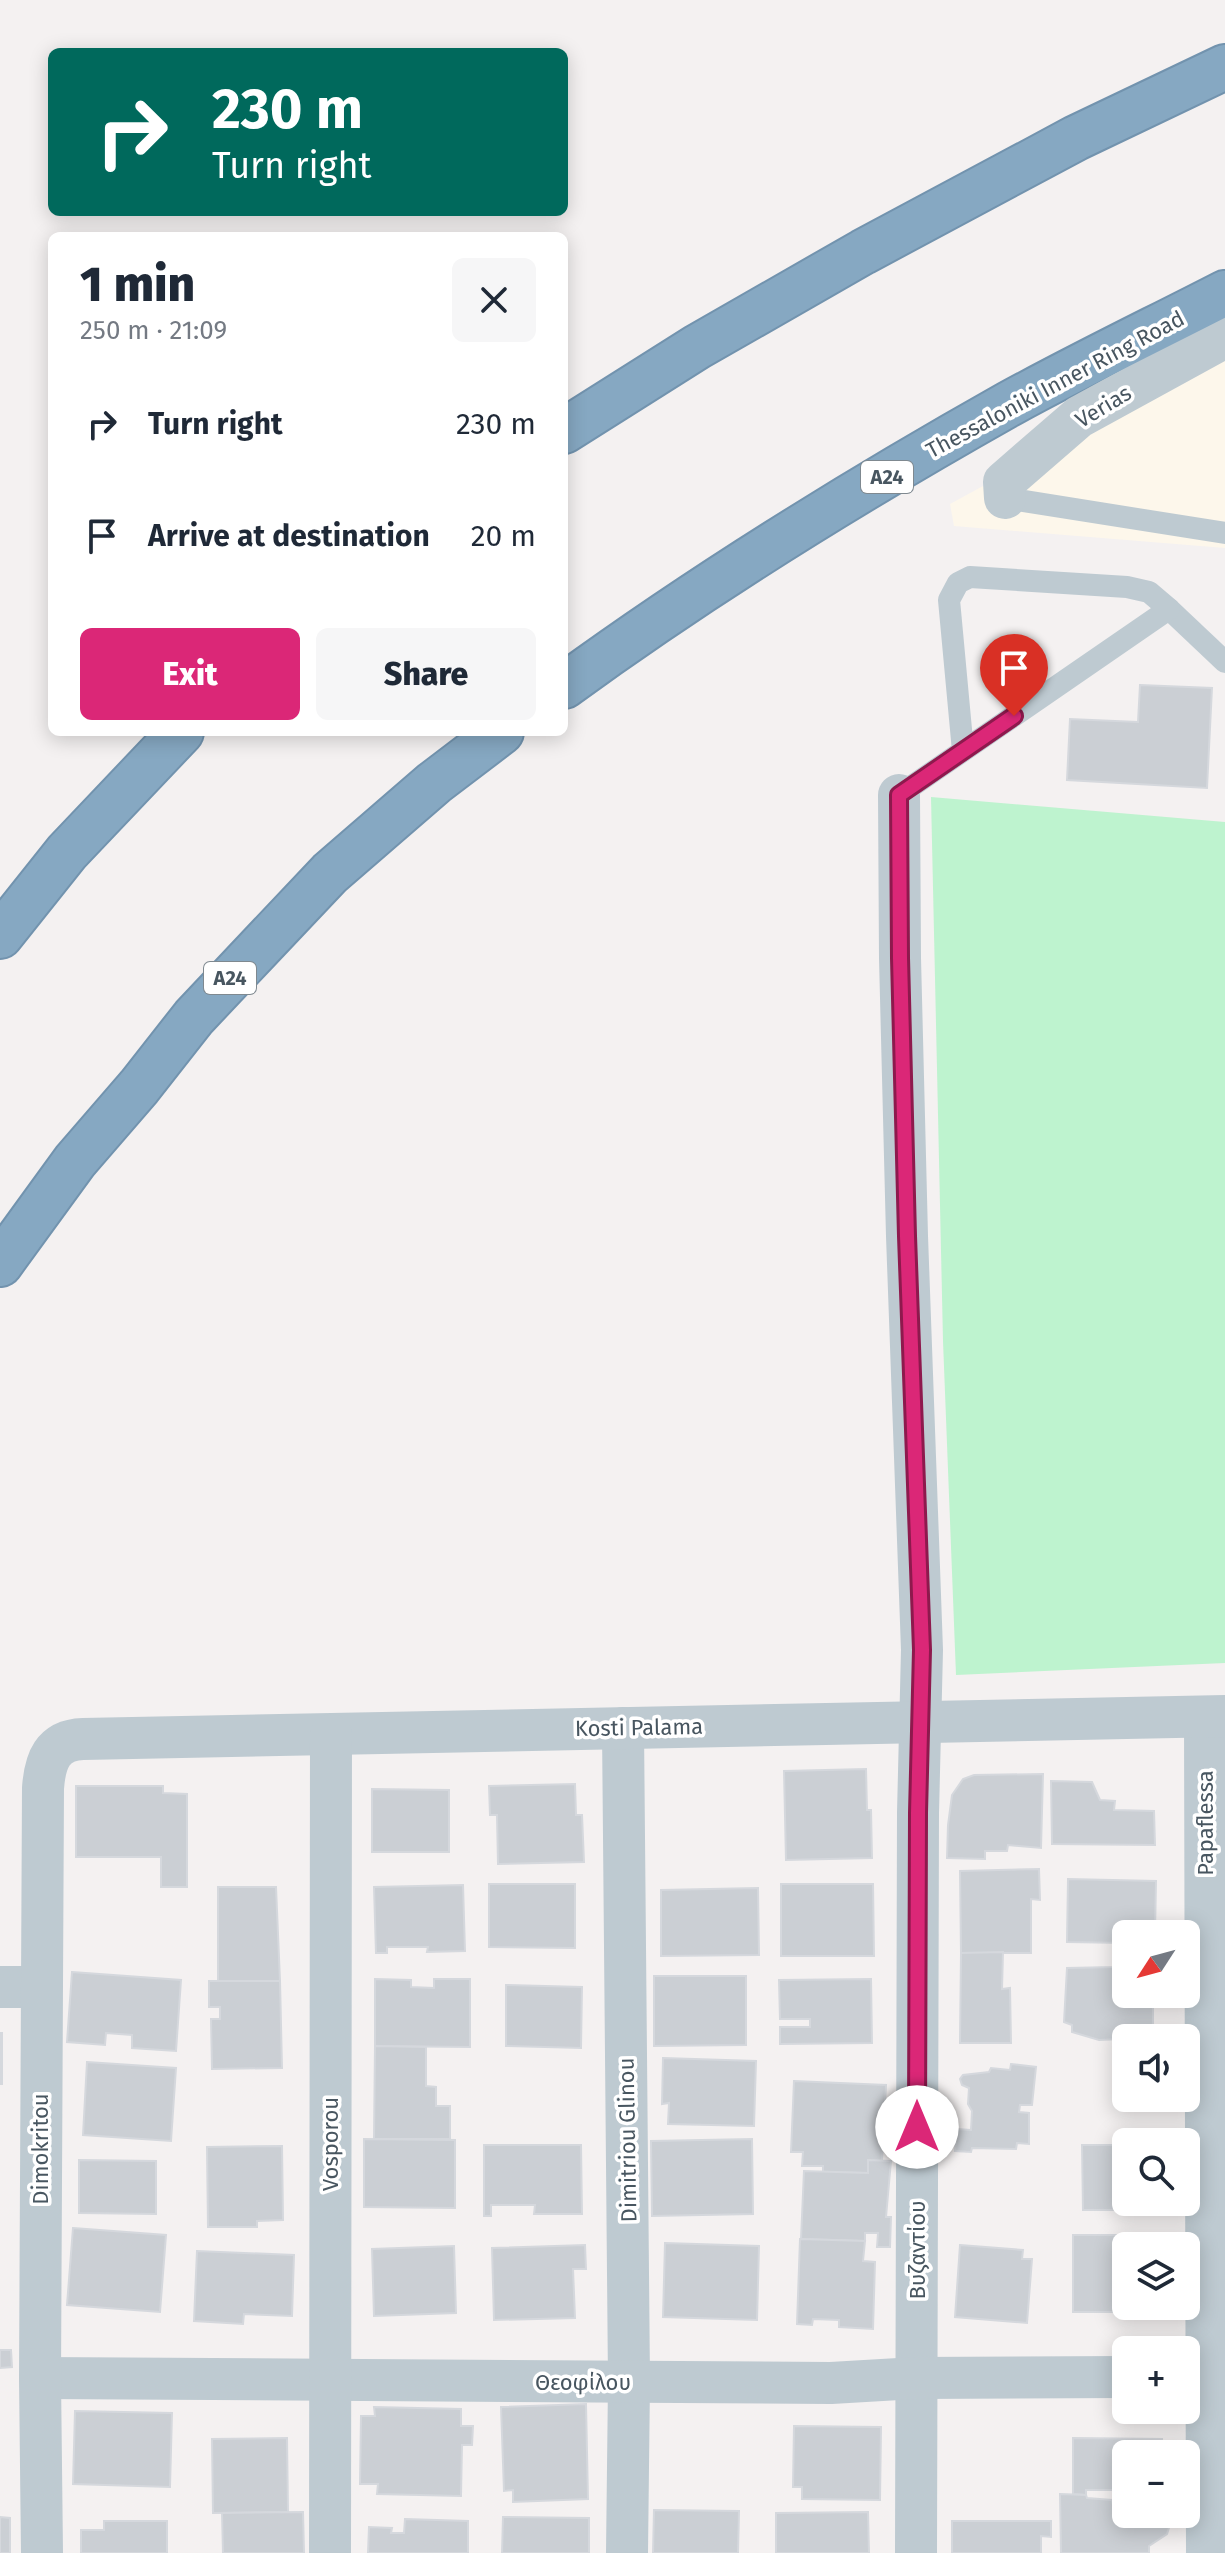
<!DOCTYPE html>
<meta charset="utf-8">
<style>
body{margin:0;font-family:"Fira Sans",sans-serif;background:#f6f6f7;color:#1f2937;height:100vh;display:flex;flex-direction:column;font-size:30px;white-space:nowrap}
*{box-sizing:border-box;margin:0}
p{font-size:26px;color:#747a83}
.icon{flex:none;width:44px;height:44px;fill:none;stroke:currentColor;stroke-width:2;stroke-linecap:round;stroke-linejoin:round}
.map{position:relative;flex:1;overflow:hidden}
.side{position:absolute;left:48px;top:232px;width:520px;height:504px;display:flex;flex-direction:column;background:#fff;border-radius:12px;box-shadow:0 4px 20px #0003}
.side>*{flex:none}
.banner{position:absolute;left:48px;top:48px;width:520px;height:168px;border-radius:12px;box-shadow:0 4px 20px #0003;background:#00695c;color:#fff;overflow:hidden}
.needle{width:52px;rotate:234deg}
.buttons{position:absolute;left:1112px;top:1920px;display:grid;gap:16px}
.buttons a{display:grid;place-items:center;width:88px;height:88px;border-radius:12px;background:#fff;box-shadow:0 4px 20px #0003;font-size:40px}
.pin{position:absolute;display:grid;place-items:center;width:68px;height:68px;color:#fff;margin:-82px -34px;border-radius:50% 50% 50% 0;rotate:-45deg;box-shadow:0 0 8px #0007}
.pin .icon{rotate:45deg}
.me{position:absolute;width:88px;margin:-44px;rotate:0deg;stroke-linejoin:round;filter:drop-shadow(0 0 6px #0008)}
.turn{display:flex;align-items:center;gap:28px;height:168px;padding:0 32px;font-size:36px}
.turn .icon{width:104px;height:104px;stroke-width:2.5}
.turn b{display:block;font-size:56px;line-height:68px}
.round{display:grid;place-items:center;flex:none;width:84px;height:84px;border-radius:12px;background:#f6f6f7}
.headline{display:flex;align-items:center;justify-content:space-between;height:136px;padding:0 32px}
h1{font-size:48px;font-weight:800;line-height:60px}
.action{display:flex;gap:16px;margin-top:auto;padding:16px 32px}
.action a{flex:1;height:92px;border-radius:12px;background:#db2777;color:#fff;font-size:32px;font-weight:800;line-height:92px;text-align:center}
.action a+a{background:#f6f6f7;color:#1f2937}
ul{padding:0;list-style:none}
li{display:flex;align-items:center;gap:24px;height:112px;padding:0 32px}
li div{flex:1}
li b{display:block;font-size:30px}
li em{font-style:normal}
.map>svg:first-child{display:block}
.commercial{fill:#fdf7eb}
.green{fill:#bef3cf}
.building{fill:#cbcfd4;stroke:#d5d8dd;stroke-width:2}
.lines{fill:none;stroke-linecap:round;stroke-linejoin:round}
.highway-casing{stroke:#7293ae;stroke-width:48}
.lane{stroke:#becad1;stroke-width:22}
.street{stroke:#becad1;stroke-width:42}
.highway{stroke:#86a8c2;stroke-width:44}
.route-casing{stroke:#8e194d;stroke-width:20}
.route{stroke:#db2777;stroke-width:14}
.labels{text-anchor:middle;stroke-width:7;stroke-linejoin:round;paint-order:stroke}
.shield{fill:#fff;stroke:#7f8990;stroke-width:2}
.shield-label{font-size:20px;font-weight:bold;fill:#485660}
.street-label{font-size:22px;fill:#485660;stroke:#fff}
</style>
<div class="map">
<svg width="1225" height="2553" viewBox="0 0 1225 2553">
<rect width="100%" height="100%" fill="#f4f1f1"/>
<!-- commercial -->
<path class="commercial" d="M1225 354V548L954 526 950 504Z"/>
<!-- green -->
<path class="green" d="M931 797 1225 822V1663L956 1675 943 1341Z"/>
<!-- building -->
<g class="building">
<path d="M1140 685 1212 688 1207 788 1067 780 1070 719 1138 722Z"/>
<path d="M866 1769 867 1810H871L872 1858 786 1860 784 1771Z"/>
<path d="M1043 1774 1041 1848 1008 1845 1007 1851H985V1859L947 1858 948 1825 952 1795 963 1779 974 1775Z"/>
<path d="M1051 1781 1092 1782 1100 1800 1115 1801 1114 1810 1154 1811 1155 1845 1052 1844Z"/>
<path d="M575 1784 576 1815H582L584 1862 498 1864 497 1815H490L489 1786Z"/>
<path d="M76 1786H163V1793L187 1794V1887H161V1857H76Z"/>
<path d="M372 1789 449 1790V1852H372Z"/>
<path d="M1039 1869 1040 1900 1031 1899V1953H961L960 1871Z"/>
<path d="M1068 1879 1156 1881 1155 1934H1126V1943L1067 1942Z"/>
<path d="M489 1884H575V1948L489 1947Z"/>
<path d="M781 1884H873L874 1956H781Z"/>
<path d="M463 1885 465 1951 427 1952 428 1947H387V1953H376L374 1887Z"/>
<path d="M218 1887H276L280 1981H218Z"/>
<path d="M758 1888 759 1955 661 1956V1890Z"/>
<path d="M1003 1952 1002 1989 1010 1988 1011 2043H960L961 1953Z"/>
<path d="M1115 1962H1126V1994H1153V2035H1122L1121 2039 1099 2040 1072 2032V2025L1064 2022 1067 1968 1115 1967Z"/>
<path d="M72 1972 181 1980 176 2051 132 2048V2035L106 2033 105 2045 67 2042Z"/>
<path d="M654 1976H746V2045L654 2046Z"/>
<path d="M375 1979 411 1980V1987L434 1988V1979H470V2047L375 2046Z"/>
<path d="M871 1979 872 2043 780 2044V2027H810V2019H780L779 1980Z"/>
<path d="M209 1981H280L282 2068 212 2069 211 2019H220V2007H209Z"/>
<path d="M506 1985 582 1987 581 2048 506 2046Z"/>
<rect x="0" y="2033" width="2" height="51"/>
<path d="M375 2046 426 2047V2086L436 2087V2106H450V2139H374Z"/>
<path d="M663 2058 756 2061 754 2126 668 2124 669 2103 662 2104Z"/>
<path d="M87 2062 176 2068 171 2141 83 2135Z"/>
<path d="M1011 2064 1036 2067 1032 2105H1020L1019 2112 1029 2113V2144L1017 2143 1016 2149 972 2148 971 2152 955 2151 957 2129 971 2130 972 2111 968 2104 969 2088 962 2085 960 2079 963 2075 989 2072 991 2068 1010 2070Z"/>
<path d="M794 2081 886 2085 882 2161 868 2160V2173L823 2172V2166H802L803 2152H791Z"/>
<path d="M364 2139 455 2140V2208L364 2207Z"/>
<path d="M752 2139 753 2214 652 2216 651 2141Z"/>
<path d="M484 2145H581L582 2214H534L535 2205H491V2216H484Z"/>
<path d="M1082 2145H1126V2202H1174V2210H1083Z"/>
<path d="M282 2146 283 2220 257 2221V2227H208L207 2147Z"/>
<path d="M79 2160 156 2161V2214L79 2213Z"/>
<path d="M868 2160 891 2161 886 2217H891L890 2247H877L878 2233H865V2241L801 2239 804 2171 868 2173Z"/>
<path d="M73 2228 166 2235 160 2312 67 2305Z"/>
<path d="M1073 2235H1166V2246H1126V2306H1166V2312H1073Z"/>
<path d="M800 2239 865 2241 863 2261 875 2262 873 2329 839 2327V2320L813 2319 812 2325 797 2324Z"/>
<path d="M665 2243 759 2246 757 2320 663 2317Z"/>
<path d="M585 2245 586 2269H573L575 2318 494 2320 492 2248Z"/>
<path d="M960 2245 1023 2250 1022 2259H1032L1027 2323 955 2317Z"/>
<path d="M454 2246 456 2313 374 2316 372 2249Z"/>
<path d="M197 2251 294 2255 292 2316 244 2314 243 2324 194 2321Z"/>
<path d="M0 2350H11L12 2367 0 2368Z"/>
<path d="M586 2404 588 2499 513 2502V2490L504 2491 501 2407Z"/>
<path d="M374 2407 461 2409V2426H473L472 2445H462L461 2496 377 2494 378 2484H360L361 2416H375Z"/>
<path d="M75 2411 172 2413 170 2487 73 2484Z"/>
<path d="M794 2426 881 2427 880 2500 802 2499V2487H793Z"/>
<path d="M287 2438 288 2512 213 2513 212 2439Z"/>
<path d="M1073 2438 1162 2439 1161 2454H1126V2490H1086V2495L1073 2494Z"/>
<path d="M1060 2494 1086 2495 1087 2498 1112 2500 1113 2505 1126 2507V2514H1138L1152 2526 1155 2515 1172 2518 1167 2534 1149 2546V2553H1061Z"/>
<path d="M654 2510 739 2511 738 2553H653Z"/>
<path d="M303 2512 304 2553H223L222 2513Z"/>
<path d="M868 2512 869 2553H776V2513Z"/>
<path d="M0 2517 10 2518V2553H0Z"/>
<path d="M503 2517 589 2518V2553H502Z"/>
<path d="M405 2519 468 2521V2553H368L369 2527 392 2528 391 2533H404Z"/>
<path d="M104 2521H167V2553H81V2530H104Z"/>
<path d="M952 2521H1051V2537L1041 2536V2553H952Z"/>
</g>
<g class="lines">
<defs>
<g id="highway">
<path d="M564 431 697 347 863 252 1076 138 1225 67"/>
<path d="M564 686C704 584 858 489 1009 404 1080 365 1153 330 1225 293"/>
<path d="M0 936 67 852 181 732"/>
<path d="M0 1264 75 1161 139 1087 194 1017 260 947 330 873 434 783 501 732"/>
</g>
</defs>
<!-- highway casing -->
<use href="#highway" class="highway-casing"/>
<!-- lane -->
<g class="lane">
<path d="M1005 498 1225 533"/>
<path d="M1169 609 1225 662"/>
<path d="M899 795 1169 609 1149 592 1127 587 970 577 958 583 949 600 963 751"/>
</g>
<!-- street -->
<g class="street">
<path d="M1005 498 1004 482 1079 417 1225 337"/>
<path d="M899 795 900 958 907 1236 922 1650 918 1813 916 2553"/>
<path d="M1205 1717 1207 2553"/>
<path d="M623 1728 629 2382 627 2553"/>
<path d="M0 1987H41"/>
<path d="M40 2378 831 2383 916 2378 1126 2377"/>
<path d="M42 2553 40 2378 43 1788C45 1761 52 1740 83 1739L1225 1716"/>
<path d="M330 2553 331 1735"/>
</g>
<!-- highway -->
<use href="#highway" class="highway"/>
</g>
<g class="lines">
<defs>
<path id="route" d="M917 2127 918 1813 922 1650 907 1236 900 958 899 795 1014 716"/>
</defs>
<!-- route casing -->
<use href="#route" class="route-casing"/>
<!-- route -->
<use href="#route" class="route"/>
</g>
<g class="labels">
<!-- shield labels -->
<g class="shield">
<rect x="861" y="461" width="52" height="32" rx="6"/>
<rect x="204" y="962" width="52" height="32" rx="6"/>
</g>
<g class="shield-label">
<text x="887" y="484">Α24</text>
<text x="230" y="985">Α24</text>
</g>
<!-- street labels -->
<g class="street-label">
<text transform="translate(1055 384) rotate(-28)" y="8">Thessaloniki Inner Ring Road</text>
<text transform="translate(1103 406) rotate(-31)" y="8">Verias</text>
<text transform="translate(639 1727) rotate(-1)" y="8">Kosti Palama</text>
<text transform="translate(1205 1823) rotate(-90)" y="8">Papaflessa</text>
<text transform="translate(627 2140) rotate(-91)" y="8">Dimitriou Glinou</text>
<text transform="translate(330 2144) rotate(-90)" y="8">Vosporou</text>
<text transform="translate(40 2149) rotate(-90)" y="8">Dimokritou</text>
<text transform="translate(917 2250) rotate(-90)" y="8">Βυζαντίου</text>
<text x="583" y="2390">Θεοφίλου</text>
</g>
</g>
</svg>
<div class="buttons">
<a><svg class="needle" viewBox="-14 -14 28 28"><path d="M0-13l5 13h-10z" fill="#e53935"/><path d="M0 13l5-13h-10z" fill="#747a83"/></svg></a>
<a><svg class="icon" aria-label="sound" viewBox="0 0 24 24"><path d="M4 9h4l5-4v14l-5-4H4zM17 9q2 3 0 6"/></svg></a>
<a><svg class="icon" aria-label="search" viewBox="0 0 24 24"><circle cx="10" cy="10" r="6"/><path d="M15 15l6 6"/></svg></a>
<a><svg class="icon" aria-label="layers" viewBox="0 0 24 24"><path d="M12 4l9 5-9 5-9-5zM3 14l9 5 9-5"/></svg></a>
<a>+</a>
<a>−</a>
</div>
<div class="pin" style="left:1014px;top:716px;background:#d93025"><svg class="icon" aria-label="arrive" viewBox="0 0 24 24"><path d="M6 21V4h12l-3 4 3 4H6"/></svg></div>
<svg class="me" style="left:917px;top:2127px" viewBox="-20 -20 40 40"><circle r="19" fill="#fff"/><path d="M0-13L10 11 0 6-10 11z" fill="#db2777"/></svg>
<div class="banner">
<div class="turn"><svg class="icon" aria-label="right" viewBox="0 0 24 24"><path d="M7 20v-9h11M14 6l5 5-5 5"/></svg><div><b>230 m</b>Turn right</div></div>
</div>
<section class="side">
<div class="headline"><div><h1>1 min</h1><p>250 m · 21:09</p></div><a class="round"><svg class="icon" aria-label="close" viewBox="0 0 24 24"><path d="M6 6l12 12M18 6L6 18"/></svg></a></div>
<ul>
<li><svg class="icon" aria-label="right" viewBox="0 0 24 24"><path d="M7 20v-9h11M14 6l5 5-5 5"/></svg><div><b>Turn right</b></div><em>230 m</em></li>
<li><svg class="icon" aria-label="arrive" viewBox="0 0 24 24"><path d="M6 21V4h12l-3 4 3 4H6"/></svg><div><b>Arrive at destination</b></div><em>20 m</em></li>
</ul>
<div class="action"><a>Exit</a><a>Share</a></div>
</section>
</div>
